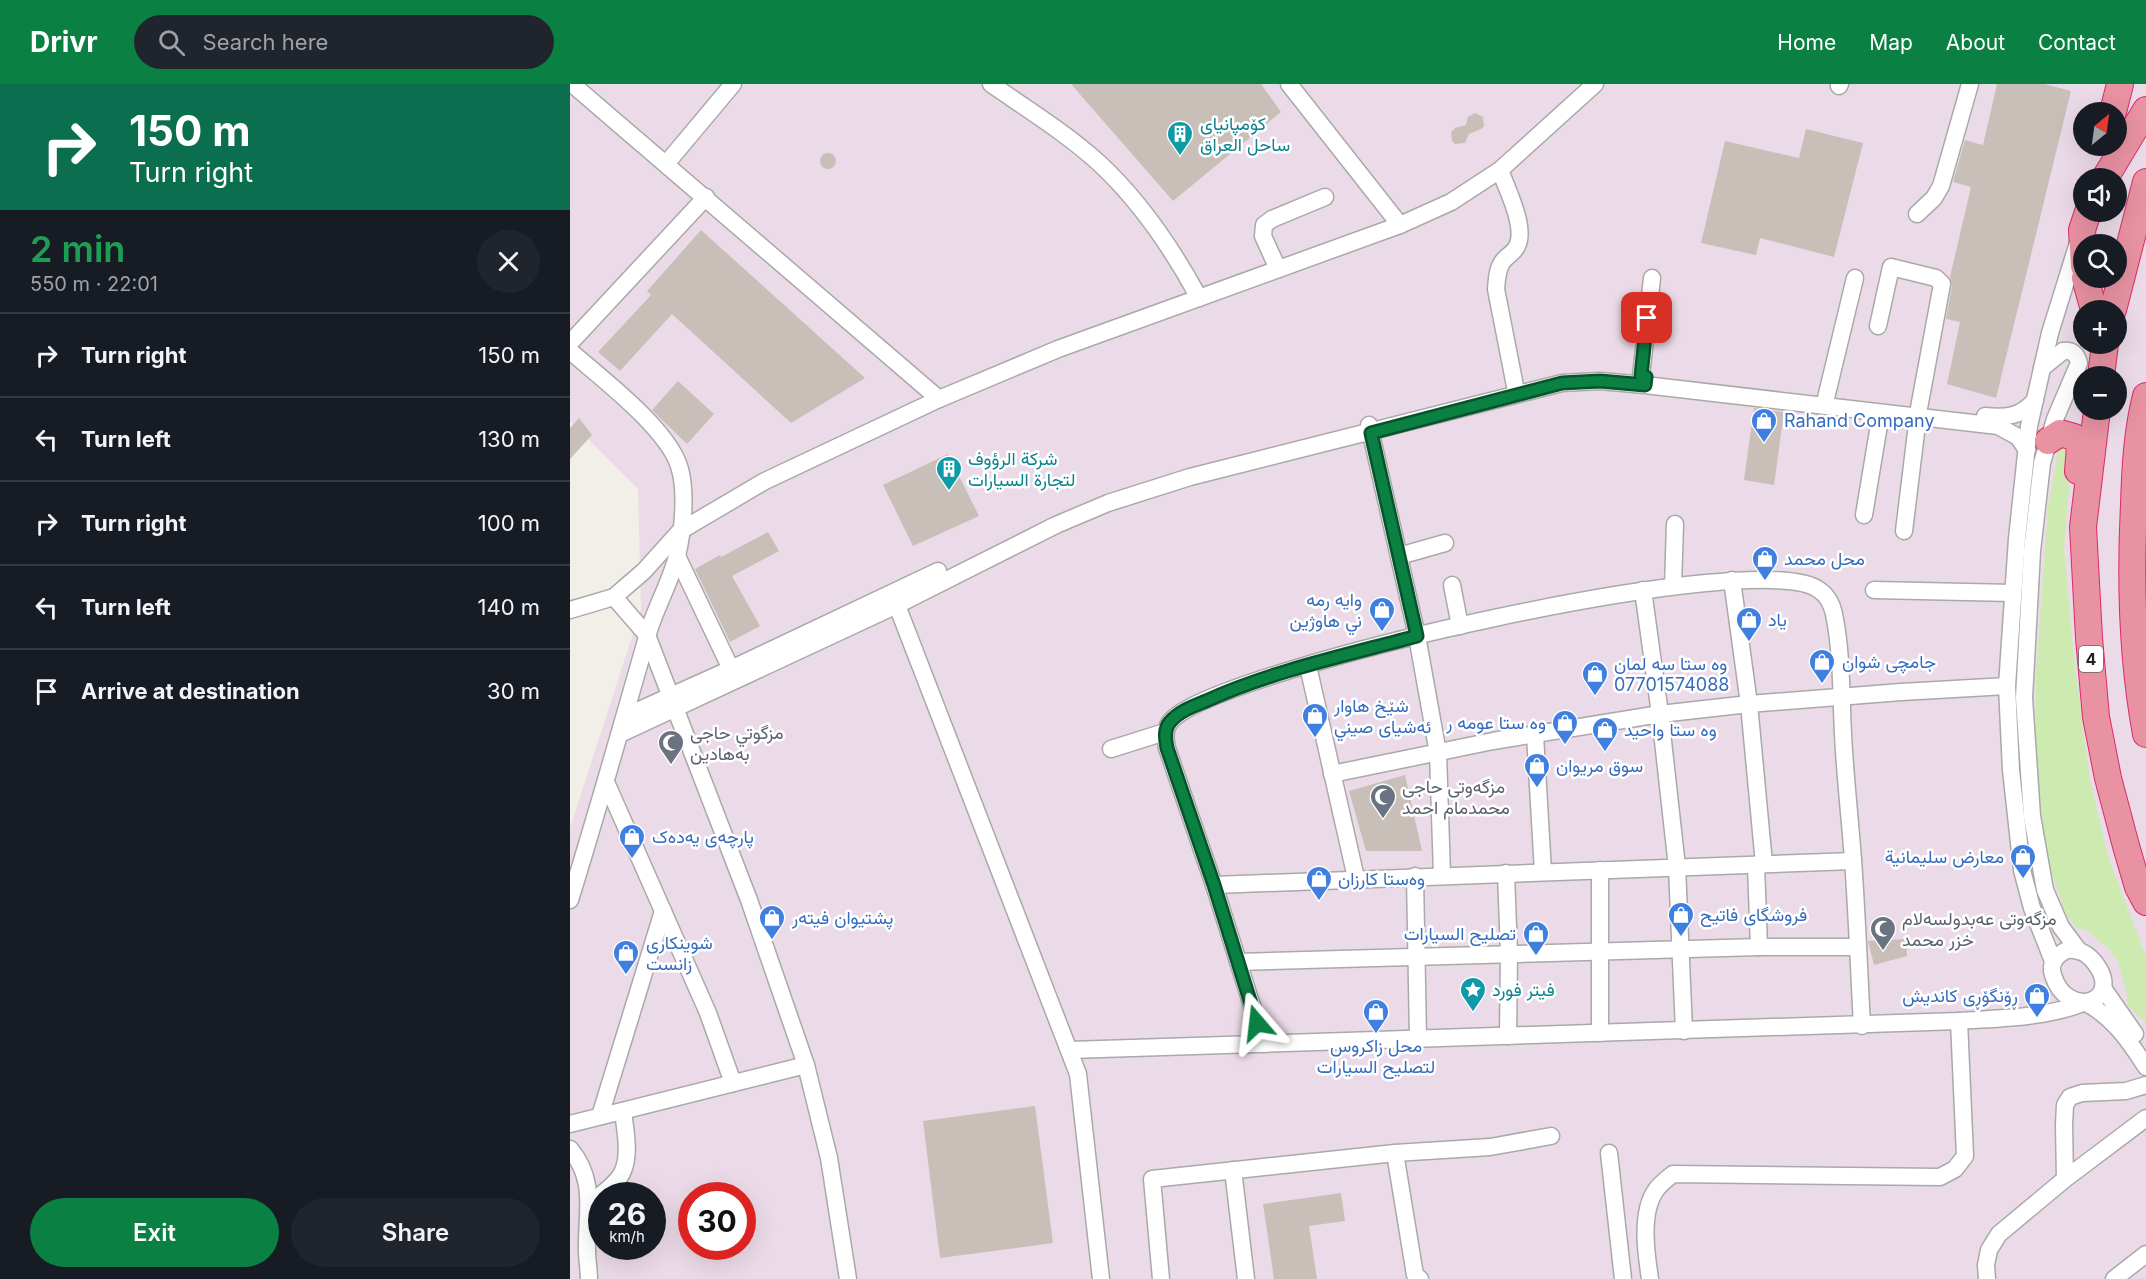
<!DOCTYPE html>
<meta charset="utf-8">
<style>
body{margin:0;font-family:Inter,Vazirmatn,sans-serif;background:#20242c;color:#f1f3f6;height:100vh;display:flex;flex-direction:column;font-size:22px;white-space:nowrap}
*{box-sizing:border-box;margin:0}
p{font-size:20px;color:#9ea1a6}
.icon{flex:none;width:33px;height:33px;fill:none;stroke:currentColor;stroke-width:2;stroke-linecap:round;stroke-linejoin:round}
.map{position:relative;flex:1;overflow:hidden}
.panel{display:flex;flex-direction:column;background:#171b24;width:570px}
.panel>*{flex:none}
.banner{background:#0b6e4f;color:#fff;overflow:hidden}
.needle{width:39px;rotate:29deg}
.controls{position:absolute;left:1503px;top:18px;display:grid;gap:12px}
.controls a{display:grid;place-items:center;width:54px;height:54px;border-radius:50%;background:#171b24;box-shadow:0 6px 24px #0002;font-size:30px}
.speed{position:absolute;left:18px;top:1098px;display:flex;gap:12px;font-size:30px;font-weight:700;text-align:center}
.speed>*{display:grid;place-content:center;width:78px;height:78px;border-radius:50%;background:#171b24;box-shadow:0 6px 24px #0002;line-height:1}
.speed small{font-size:15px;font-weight:400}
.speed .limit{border:9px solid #d22;background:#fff;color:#111}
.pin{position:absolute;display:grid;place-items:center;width:51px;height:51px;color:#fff;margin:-26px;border-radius:12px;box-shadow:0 3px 9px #0006}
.me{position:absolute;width:66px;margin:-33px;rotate:343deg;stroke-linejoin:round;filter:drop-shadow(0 0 4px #0008)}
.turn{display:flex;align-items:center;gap:21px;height:126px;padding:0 30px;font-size:27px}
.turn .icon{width:78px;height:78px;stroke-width:2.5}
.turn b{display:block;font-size:42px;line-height:51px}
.round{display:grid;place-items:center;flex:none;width:63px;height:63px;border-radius:32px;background:#20242c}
.headline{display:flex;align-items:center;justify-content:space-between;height:102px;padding:0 30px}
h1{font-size:36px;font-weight:600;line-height:45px;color:#1e9e55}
.primary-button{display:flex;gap:12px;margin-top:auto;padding:12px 30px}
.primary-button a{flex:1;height:69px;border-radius:36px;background:#0b8043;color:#fff;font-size:24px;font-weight:600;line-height:69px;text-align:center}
.primary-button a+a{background:#20242c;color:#f1f3f6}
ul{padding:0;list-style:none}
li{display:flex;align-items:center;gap:18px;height:84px;padding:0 30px;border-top:2px solid #363941}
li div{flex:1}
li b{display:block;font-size:22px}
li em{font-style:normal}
header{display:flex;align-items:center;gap:36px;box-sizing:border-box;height:84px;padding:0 30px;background:#0b8043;color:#fff}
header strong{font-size:28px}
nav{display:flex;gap:33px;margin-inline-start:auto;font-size:21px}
.search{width:420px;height:54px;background:#20242c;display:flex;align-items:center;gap:15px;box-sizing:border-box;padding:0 21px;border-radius:33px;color:#9ea1a6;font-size:22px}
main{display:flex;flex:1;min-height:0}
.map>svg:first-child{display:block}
.industrial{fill:#ebdbe8;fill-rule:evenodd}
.grass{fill:#cdebb0}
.building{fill:#c7bfb8}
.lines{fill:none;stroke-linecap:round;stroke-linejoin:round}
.minor-casing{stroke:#a9a9a9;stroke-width:19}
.highway-casing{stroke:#dc2a67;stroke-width:28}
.minor{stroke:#fff;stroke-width:16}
.highway{stroke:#e892a2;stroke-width:26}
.route-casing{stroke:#07532c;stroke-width:15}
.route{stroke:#0b8043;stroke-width:10}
.labels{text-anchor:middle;stroke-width:5;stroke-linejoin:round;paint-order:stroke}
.shield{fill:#fff;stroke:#646464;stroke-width:1.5}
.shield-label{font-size:16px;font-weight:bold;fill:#222}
.culture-label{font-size:18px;fill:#0d838f;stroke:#fff;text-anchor:start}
.shop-label{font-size:18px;fill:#366cbe;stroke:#fff;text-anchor:start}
.worship-label{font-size:18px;fill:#5b616d;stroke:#fff;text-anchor:start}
</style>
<header>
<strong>Drivr</strong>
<div class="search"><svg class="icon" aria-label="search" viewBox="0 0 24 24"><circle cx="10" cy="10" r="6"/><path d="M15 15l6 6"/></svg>Search here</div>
<nav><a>Home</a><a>Map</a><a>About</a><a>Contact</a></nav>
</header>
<main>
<section class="panel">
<div class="banner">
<div class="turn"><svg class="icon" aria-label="right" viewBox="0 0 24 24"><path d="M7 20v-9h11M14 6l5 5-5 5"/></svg><div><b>150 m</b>Turn right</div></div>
</div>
<div class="headline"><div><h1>2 min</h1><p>550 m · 22:01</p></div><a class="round"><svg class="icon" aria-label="close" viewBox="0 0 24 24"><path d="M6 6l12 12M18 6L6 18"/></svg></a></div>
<ul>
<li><svg class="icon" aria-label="right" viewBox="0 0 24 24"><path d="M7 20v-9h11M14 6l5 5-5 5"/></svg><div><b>Turn right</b></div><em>150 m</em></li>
<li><svg class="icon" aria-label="left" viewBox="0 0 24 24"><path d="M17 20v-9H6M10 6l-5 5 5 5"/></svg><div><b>Turn left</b></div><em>130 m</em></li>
<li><svg class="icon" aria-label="right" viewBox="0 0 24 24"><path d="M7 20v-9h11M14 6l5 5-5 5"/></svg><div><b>Turn right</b></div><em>100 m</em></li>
<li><svg class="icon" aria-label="left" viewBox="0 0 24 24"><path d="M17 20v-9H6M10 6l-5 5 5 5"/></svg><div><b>Turn left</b></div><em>140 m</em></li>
<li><svg class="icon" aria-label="arrive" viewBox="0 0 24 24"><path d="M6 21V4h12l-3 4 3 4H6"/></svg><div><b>Arrive at destination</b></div><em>30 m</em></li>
</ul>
<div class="primary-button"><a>Exit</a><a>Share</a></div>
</section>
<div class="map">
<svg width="1576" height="1195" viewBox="0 0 1576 1195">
<rect width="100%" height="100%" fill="#f2efe9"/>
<!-- industrial -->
<path class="industrial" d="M0 0H1576V387L1569 449 1576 550V1195H0V744L71 525 68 405 0 337ZM1514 28H1546V62H1514ZM1514 94H1546V128H1514ZM1514 160H1546V194H1514ZM1514 226H1546V260H1514ZM1514 292H1546V326H1514ZM32 1112H82V1162H32ZM122 1112H172V1162H122Z"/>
<!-- grass -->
<path class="grass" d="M1491 364 1499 365 1502 373 1494 463 1503 566 1520 697 1539 775 1576 873V940L1558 921 1556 905 1547 876 1538 864 1517 847 1506 843 1497 832 1481 788 1474 749 1466 674V589L1478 424 1488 367Z"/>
<!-- building -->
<g class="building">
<path d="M501 0H691L711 28 603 117Z"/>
<path d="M1427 0H1474L1501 7 1426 314 1377 300 1390 238 1376 235 1382 202 1380 193 1401 103 1383 98 1395 56 1413 61Z"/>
<path d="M905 29 913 33 914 42 911 45 899 50 895 59 885 60 882 57 881 48 885 44 896 41 898 33Z"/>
<path d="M1236 45 1293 59 1264 173 1190 154 1186 171 1131 159 1155 57 1229 74Z"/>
<circle cx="258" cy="77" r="8"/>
<path d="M131 146 295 294 221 339 102 230 50 287 28 268 81 211 77 207Z"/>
<path d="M108 297 144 330 117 360 82 326Z"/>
<path d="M1184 324 1214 328 1204 401 1174 396Z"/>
<path d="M9 334 22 351 0 375V344Z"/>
<path d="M378 370 409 432 343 462 313 401Z"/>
<path d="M198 448 209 467 162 492 190 542 160 558 125 485 150 471 151 473Z"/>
<path d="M835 691 852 767H796L779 707Z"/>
<path d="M1336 855 1337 872 1304 881 1298 857Z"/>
<path d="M465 1022 483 1159 370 1174 353 1037Z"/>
<path d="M771 1109 775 1137 739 1142 747 1195H704L693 1120Z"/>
</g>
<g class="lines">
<defs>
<g id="minor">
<path d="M2 0 369 315"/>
<path d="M421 0C457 25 496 49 529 79 571 118 602 164 629 214"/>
<path d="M719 0 830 141"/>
<path d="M1269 2 1270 0"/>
<path d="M96 80 163 0"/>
<path d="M930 86C937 106 958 145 946 164 943 169 937 172 933 177 927 185 927 195 926 205L945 302"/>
<path d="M1347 130 1364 114 1371 102 1400 0"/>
<path d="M708 185 693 152 694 141 702 135 755 113"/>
<path d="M1308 242 1321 183 1366 194 1372 200 1349 324 1334 447"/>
<path d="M0 259 136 113"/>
<path d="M0 267C31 294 97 344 109 382 117 406 113 448 107 472 100 500 84 526 77 553 52 641 27 729 0 816"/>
<path d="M1472 284 1493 267C1502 266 1507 270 1509 279L1485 335 1472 379 1462 467 1454 614 1462 732 1475 806 1491 843 1509 867"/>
<path d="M1071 292 1082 194"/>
<path d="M1256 314 1285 194"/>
<path d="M1415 332C1435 334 1451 333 1465 316"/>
<path d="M799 341 847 552 868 669 872 791"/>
<path d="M1294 431 1311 329"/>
<path d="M107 472 161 585"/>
<path d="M829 472 875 459"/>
<path d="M1162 496 1179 620 1194 780"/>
<path d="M882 501 890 542"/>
<path d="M1103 502 1105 440"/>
<path d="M1073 506 1090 630 1107 783 1114 947"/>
<path d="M1304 506 1443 509"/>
<path d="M323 511 508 990 531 1195"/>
<path d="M44 513 77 551 179 816 236 981 259 1074 278 1195"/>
<path d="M0 526 44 513 74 487 110 447 195 397 369 315 488 265 830 141 881 118 930 86 1025 0"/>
<path d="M738 582 786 794"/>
<path d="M56 632 161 585 368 487"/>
<path d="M50 650 327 521 486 441 538 419 620 393 992 299 1030 297 1075 301 1428 342 1448 353 1457 366"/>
<path d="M965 651 973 788"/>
<path d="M541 665 595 648"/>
<path d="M762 690 923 657 1090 630 1179 620 1331 608 1437 602"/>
<path d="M36 698 138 929 163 999"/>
<path d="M1186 781 1189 863"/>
<path d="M1030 786V949"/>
<path d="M936 789 939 870 938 952"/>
<path d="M845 792 848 955"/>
<path d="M644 801 1283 777"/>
<path d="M1497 866C1509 865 1517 869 1525 879 1555 918 1497 937 1483 891 1479 879 1486 871 1497 866Z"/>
<path d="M1483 877 1462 824 1452 786 1441 686 1437 602 1447 455 1459 342 1480 249 1508 159"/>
<path d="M668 878 1189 863H1288"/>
<path d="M1533 904 1565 950"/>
<path d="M1516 919C1543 933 1560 958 1576 983"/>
<path d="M694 960 644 801 597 664C594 651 595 641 605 633 665 582 1193 460 1249 506 1257 511 1262 521 1264 530 1272 569 1271 610 1273 650 1275 692 1280 734 1283 776 1287 831 1289 886 1292 942"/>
<path d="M500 966 1389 937C1430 934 1475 934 1513 919"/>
<path d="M30 1032 93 827"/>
<path d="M0 1040 236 981"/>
<path d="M0 1065C27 1097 16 1129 17 1166 17 1176 19 1186 19 1195"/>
<path d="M825 1069 845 1191 850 1195"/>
<path d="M1039 1069 1053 1195"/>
<path d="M663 1086 676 1195"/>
<path d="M1495 1095 1494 1041 1495 1021 1500 1013 1512 1009 1556 1007 1576 1001"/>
<path d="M20 1119C30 1111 46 1101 52 1089 61 1071 55 1046 53 1027"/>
<path d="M591 1195 582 1095 825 1069 920 1063 981 1052"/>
<path d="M1080 1195C1076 1169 1070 1128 1086 1106 1090 1100 1098 1094 1103 1090L1370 1093 1385 1085 1395 1072 1389 937"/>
<path d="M1417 1195 1416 1181 1419 1166 1429 1150 1495 1095 1576 1034"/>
<path d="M1544 1195 1576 1170"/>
</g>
<g id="highway">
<path d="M1543 28 1550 0"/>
<path d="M1535 94 1576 26"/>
<path d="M1514 182 1512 146 1518 128"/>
<path d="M1515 194 1524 226"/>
<path d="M1543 226 1576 98"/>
<path d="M1531 292 1535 260"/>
<path d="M1576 312C1567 347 1565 385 1564 421 1560 498 1562 574 1576 650"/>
<path d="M1527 326 1513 443 1519 554 1526 633 1538 694 1556 762 1568 803 1576 818"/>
<path d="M1478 357 1490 349 1504 353 1510 362 1508 387"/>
</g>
</defs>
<!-- minor casing -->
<use href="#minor" class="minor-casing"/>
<!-- highway casing -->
<use href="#highway" class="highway-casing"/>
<!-- minor -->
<use href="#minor" class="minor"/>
<!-- highway -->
<use href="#highway" class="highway"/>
</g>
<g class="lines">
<defs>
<path id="route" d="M687 939 644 801 597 664C595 654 594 645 600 638 609 627 624 622 636 617 702 587 777 571 847 552L801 349 992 299 1030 297 1075 301 1076 293 1071 292 1077 234"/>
</defs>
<!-- route casing -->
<use href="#route" class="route-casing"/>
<!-- route -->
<use href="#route" class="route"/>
</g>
<!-- icons -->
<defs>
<symbol id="building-pin" viewBox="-11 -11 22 30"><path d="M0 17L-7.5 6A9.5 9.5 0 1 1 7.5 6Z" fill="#0f9aa8" stroke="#fff"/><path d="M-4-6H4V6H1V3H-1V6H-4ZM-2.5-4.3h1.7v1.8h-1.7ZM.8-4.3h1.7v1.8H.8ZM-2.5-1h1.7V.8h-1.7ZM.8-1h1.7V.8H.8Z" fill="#fff"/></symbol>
<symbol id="shop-pin" viewBox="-11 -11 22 30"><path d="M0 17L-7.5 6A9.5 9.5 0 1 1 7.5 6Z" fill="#3f7fe0" stroke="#fff"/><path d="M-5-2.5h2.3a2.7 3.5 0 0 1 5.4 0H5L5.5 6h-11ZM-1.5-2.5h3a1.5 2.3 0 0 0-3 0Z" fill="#fff"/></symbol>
<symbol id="mosque-pin" viewBox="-11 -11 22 30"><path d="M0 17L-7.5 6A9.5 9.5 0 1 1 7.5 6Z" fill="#6b7280" stroke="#fff"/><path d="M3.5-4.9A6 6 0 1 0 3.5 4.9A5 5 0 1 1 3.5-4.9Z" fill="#fff"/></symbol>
<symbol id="sight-pin" viewBox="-11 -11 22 30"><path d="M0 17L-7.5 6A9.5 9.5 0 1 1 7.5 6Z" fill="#0f9aa8" stroke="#fff"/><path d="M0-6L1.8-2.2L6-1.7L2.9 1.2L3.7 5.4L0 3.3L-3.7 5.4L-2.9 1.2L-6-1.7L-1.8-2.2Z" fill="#fff"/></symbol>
</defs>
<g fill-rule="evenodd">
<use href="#building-pin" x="595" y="35" width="30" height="40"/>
<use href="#shop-pin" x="1179" y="322" width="30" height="40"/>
<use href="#building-pin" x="364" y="370" width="30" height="40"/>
<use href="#shop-pin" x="1180" y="460" width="30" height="40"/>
<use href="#shop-pin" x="797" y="511" width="30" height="40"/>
<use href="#shop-pin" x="1164" y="521" width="30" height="40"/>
<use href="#shop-pin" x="1237" y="563" width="30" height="40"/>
<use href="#shop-pin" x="1010" y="575" width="30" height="40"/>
<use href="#shop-pin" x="730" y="617" width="30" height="40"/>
<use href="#shop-pin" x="980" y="624" width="30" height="40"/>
<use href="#shop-pin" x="1020" y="631" width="30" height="40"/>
<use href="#mosque-pin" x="86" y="644" width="30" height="40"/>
<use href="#shop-pin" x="952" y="667" width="30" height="40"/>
<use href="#mosque-pin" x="798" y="698" width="30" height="40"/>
<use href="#shop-pin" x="47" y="738" width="30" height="40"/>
<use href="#shop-pin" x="1438" y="758" width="30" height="40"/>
<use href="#shop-pin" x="734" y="780" width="30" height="40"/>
<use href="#shop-pin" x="1096" y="816" width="30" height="40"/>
<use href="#shop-pin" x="187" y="819" width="30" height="40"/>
<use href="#mosque-pin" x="1298" y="830" width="30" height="40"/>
<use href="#shop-pin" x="951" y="835" width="30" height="40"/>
<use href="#shop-pin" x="41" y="854" width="30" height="40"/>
<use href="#sight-pin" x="888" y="891" width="30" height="40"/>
<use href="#shop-pin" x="1452" y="897" width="30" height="40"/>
<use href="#shop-pin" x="791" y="913" width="30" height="40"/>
</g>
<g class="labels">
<!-- shield labels -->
<rect class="shield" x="1509" y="562" width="24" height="26" rx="4.5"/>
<g class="shield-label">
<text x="1521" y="581">4</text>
</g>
<!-- culture labels -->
<g class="culture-label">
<text x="630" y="46">کۆمپانیای<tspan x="630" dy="21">ساحل العراق</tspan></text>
<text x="398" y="381">شركة الرؤوف<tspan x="398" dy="21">لتجارة السيارات</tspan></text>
<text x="922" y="912">فيتر فورد</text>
</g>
<!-- shop labels -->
<g class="shop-label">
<text x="1214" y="343">Rahand Company</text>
<text x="1214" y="481">محل محمد</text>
<text x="792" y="522" text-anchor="end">وايه رمه<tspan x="792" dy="21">ني هاوژين</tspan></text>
<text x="1198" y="542">ياد</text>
<text x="1272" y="584">جامچی شوان</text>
<text x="1044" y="586">وه ستا سه لمان<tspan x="1044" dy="21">07701574088</tspan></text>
<text x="764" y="628">شێخ هاوار<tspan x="764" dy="21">ئەشیای صيني</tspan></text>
<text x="976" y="645" text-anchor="end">وه ستا عومه ر</text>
<text x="1054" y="652">وه ستا واحید</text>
<text x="986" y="688">سوق مریوان</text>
<text x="82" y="759">پارچەی یەدەک</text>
<text x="1434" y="779" text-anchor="end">معارض سليمانية</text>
<text x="768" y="801">وەستا کارزان</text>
<text x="1130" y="837">فروشگاى فاتيح</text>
<text x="222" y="840">پشتیوان فیتەر</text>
<text x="946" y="856" text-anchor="end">تصليح السيارات</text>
<text x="76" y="865">شوینکاری<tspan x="76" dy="21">زانست</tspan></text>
<text x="1448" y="918" text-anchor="end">ڕۆنگۆڕی کاندیش</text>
<text x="806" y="968" text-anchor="middle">محل زاكروس<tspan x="806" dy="21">لتصليح السيارات</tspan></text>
</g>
<!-- worship labels -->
<g class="worship-label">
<text x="120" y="655">مزگوتي حاجی<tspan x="120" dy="21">بەهادین</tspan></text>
<text x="832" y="709">مزگەوتی حاجی<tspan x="832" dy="21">محمدمام احمد</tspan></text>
<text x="1332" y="841">مزگەوتی عەبدولسەلام<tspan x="1332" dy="21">خزر محمد</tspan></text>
</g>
</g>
</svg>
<div class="controls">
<a><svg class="needle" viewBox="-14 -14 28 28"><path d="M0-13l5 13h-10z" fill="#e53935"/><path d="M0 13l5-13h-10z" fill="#9ea1a6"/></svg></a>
<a><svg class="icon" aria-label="sound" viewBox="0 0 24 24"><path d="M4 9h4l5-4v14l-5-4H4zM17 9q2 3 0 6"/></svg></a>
<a><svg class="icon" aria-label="search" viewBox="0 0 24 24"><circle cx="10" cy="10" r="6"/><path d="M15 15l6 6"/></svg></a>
<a>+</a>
<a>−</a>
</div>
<div class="speed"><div>26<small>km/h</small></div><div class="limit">30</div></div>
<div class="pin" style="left:1077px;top:234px;background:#d93025"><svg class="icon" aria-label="arrive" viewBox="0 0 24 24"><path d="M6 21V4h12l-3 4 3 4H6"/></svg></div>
<svg class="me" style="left:687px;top:939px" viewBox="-20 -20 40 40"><path d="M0-17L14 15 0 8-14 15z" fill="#0b8043" stroke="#fff" stroke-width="4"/></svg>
</div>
</main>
